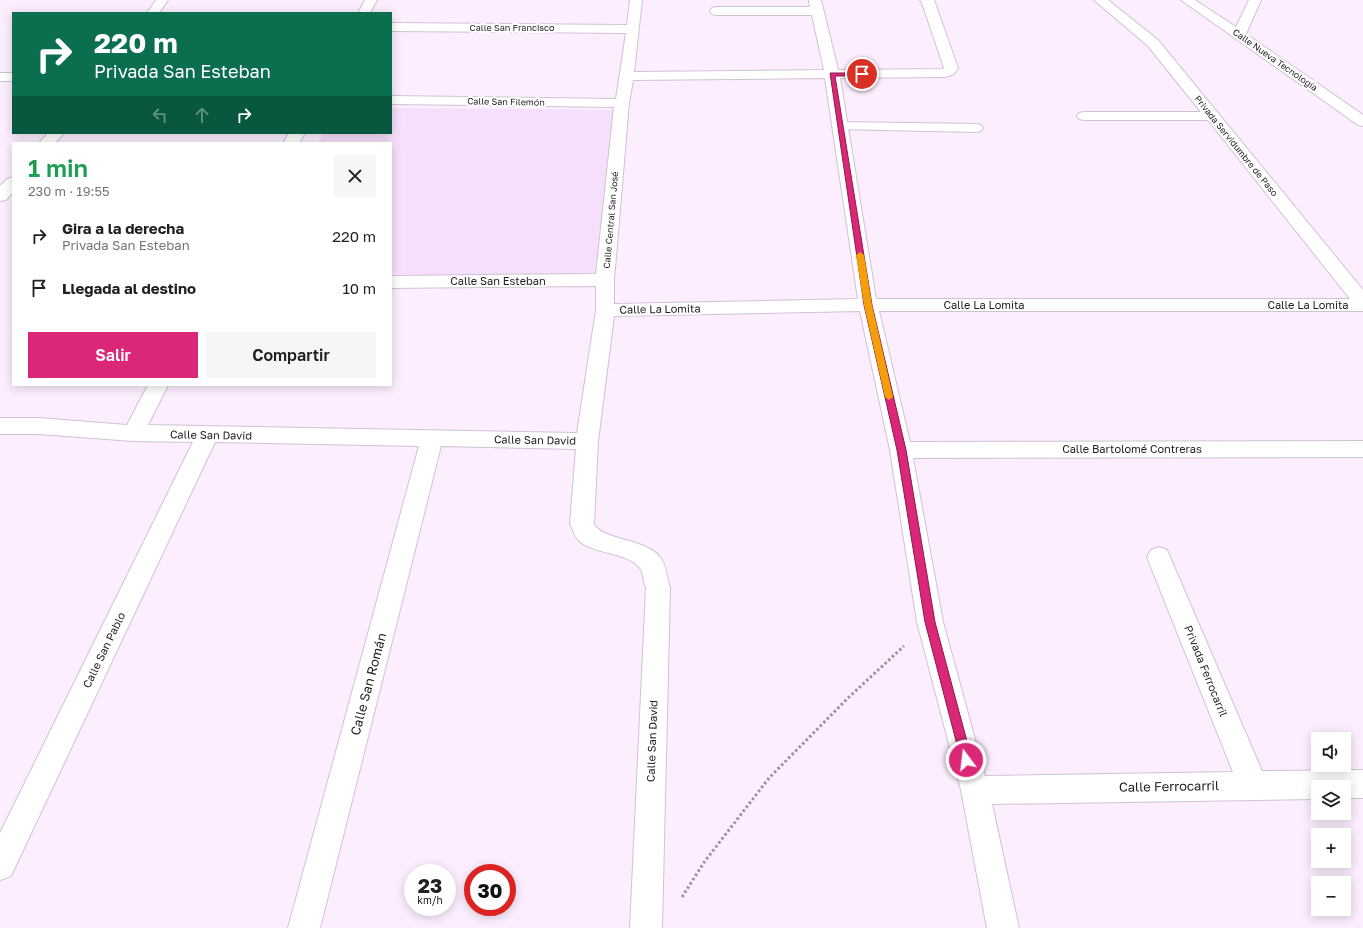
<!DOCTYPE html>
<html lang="es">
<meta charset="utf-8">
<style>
body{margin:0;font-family:"Golos Text",sans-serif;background:#f6f6f6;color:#202124;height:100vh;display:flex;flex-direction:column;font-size:15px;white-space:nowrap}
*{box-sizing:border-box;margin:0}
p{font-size:13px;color:#757577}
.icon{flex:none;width:22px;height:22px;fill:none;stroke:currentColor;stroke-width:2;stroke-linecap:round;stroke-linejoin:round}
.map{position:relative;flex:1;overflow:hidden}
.sheet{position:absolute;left:12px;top:142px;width:380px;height:244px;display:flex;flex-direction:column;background:#fff;border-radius:0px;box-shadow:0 2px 10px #0003}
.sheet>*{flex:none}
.top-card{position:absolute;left:12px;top:12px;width:380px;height:122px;border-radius:0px;box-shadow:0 2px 10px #0003;background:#0b6e4f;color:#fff;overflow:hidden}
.buttons{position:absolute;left:1311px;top:732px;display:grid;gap:8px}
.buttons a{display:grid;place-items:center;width:40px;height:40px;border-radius:0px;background:#fff;box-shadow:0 2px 10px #0003;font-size:20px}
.speed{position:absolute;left:404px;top:864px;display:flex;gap:8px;font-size:20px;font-weight:700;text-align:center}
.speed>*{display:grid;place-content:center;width:52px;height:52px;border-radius:50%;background:#fff;box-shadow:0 2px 10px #0003;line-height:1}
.speed small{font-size:10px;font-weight:400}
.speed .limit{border:6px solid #d22;background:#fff;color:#111}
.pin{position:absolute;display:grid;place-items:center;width:34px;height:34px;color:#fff;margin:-17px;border:2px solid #fff;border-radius:50%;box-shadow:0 1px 4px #0007}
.me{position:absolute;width:44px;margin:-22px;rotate:345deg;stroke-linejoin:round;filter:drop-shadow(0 0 3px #0008)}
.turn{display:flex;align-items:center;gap:14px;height:84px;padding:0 16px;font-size:18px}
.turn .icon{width:52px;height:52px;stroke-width:2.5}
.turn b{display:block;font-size:28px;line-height:34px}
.lanes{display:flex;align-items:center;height:38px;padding:0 16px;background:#0003;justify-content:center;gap:20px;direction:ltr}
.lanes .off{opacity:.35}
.round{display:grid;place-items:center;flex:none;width:42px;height:42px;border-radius:0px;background:#f6f6f6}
.headline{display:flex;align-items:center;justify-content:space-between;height:68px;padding:0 16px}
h1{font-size:24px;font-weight:600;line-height:30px;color:#1e9e55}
.button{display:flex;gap:8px;margin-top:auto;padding:8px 16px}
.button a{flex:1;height:46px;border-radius:0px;background:#db2777;color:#fff;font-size:16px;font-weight:600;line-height:46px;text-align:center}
.button a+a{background:#f6f6f6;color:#202124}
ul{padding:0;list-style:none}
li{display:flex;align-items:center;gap:12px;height:52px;padding:0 16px}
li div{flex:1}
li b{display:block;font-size:15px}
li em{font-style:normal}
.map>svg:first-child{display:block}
.built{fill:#f6dffa}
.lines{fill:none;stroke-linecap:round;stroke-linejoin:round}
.lane-casing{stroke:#d1c1d4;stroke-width:2}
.street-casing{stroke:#d1c1d4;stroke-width:2}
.path{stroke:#9c919e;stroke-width:3;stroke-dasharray:2.5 2.5;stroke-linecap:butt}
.lane{fill:#fff;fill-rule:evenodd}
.street{fill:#fff;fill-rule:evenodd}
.route{fill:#db2777;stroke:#8e194d}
.slow{fill:#f59e0b}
.labels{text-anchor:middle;stroke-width:4;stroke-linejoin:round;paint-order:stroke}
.far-street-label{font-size:9px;fill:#211b22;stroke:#fff}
.street-label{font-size:11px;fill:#211b22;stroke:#fff}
.near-street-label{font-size:13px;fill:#211b22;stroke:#fff}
</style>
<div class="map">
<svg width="1363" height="928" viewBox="0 0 1363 928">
<rect width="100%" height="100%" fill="#fceeff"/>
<!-- built -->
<path class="built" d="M391 108 615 110 596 280 391 274V143H318L323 133H391Z"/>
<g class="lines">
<defs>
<path id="lane" d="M840 122 976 124 981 125 983 128 981 131 976 132 835 129 833 126 835 123Z"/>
<g id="street">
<path d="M156 0H168L159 13H147Z"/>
<path d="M365 0H377L370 13H358Z"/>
<path d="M630 0H642L634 72 824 70 812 15H716L712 14 710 11 712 8 716 7H810L809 0H821L838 70 942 69 944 68 922 3 920 0H934L958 68 954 74 945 77 840 78 876 299H1350L1208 120H1084L1079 119 1077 116 1079 113 1084 112H1201L1148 46 1094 0H1108L1158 40 1363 290V311H879L910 442 1363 441V457L913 458 943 622 985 776 1233 772 1147 557 1151 550 1159 547 1167 550 1262 771 1363 770V798H1344V787H1318V799L992 804 1019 928H987L961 790 917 622 890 450 860 311 614 316 598 441 594 524C602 540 645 539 659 556 666 563 667 578 670 588L662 928H630L646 588C644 582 643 575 641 570 633 553 593 554 579 541 575 537 573 529 570 524L576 449 441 446 320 928H288L419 446 215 442 11 876 0 880V833L193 442 133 441 39 434H0V418H39L127 425 148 385H168L148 425 577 433 596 310V286L391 288V276L596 274 614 107 391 104V96L616 99 626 33 391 31V23L627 25ZM825 78 858 299 614 304V280L629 103 633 80Z"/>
<path d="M1181 0H1195L1236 27 1249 0H1261L1246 34 1363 115V126L1358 125Z"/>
<rect x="0" y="73" width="13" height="8"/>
<path d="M48 133H64L55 143H39Z"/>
<path d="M289 133H305L299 143H283Z"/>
<path d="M13 177V192L6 200 0 201V186L7 179Z"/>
</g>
</defs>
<!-- lane casing -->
<use href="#lane" class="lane-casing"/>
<!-- street casing -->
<use href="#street" class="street-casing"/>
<!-- path -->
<path class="path" d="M682 897 705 861 769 778 848 698 904 646"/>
<!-- lane -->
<use href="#lane" class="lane"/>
<!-- street -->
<use href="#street" class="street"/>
</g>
<!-- route -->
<path class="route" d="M830 73H862L864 74 862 76H835L872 305 906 450 935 622 972 760 971 764 966 765 962 764 961 760 925 622 897 450 864 305Z"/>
<!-- slow -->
<path class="slow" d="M860 252 864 255 872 305 893 397 889 400 885 397 864 305 856 255Z"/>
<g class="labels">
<!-- far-street labels -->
<g class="far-street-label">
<text x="512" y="31">Calle San Francisco</text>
<text transform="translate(1275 60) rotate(35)" y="3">Calle Nueva Tecnología</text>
<text transform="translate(506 102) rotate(1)" y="3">Calle San Filemón</text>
<text transform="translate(1236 146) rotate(51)" y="3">Privada Servidumbre de Paso</text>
<text transform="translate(611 220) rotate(-85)" y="3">Calle Central San José</text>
</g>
<!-- street labels -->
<g class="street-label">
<text x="498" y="285">Calle San Esteban</text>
<text x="984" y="309">Calle La Lomita</text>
<text x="1308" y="309">Calle La Lomita</text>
<text transform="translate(660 309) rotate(-1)" y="4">Calle La Lomita</text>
<text transform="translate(211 435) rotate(1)" y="4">Calle San David</text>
<text transform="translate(535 440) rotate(1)" y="4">Calle San David</text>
<text x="1132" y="453">Calle Bartolomé Contreras</text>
<text transform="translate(104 650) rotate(-64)" y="4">Calle San Pablo</text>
<text transform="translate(1206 671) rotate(68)" y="4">Privada Ferrocarril</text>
<text transform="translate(652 741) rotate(-88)" y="4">Calle San David</text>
</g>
<!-- near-street labels -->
<g class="near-street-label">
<text transform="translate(368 684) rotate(-75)" y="5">Calle San Román</text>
<text transform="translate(1169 786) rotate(-1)" y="5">Calle Ferrocarril</text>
</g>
</g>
</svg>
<div class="buttons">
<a><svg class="icon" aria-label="sound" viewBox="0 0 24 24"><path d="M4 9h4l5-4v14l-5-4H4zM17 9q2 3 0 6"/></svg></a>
<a><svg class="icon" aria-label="layers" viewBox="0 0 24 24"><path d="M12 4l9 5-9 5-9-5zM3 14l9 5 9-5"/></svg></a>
<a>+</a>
<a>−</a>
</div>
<div class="speed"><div>23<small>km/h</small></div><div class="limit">30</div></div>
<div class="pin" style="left:862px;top:74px;background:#d93025"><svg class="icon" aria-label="arrive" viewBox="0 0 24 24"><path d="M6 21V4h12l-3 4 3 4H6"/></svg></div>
<svg class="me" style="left:966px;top:760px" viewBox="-20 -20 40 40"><circle r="17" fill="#db2777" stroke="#fff" stroke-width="3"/><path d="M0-11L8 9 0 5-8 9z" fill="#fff"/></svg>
<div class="top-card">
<div class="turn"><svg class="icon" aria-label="right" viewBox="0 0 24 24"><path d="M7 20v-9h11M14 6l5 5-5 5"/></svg><div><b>220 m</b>Privada San Esteban</div></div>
<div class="lanes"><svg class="icon off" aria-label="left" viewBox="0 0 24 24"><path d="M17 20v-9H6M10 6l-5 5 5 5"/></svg><svg class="icon off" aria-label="ahead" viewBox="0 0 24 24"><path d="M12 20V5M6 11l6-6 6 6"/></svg><svg class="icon" aria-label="right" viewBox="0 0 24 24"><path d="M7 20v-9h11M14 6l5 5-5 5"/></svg></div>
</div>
<section class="sheet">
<div class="headline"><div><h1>1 min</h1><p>230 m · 19:55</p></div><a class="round"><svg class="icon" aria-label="close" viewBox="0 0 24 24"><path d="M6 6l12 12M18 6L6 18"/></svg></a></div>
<ul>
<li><svg class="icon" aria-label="right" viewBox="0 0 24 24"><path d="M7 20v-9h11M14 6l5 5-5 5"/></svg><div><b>Gira a la derecha</b><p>Privada San Esteban</p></div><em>220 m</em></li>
<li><svg class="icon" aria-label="arrive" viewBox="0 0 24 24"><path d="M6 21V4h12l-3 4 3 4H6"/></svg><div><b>Llegada al destino</b></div><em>10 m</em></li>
</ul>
<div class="button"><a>Salir</a><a>Compartir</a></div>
</section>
</div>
